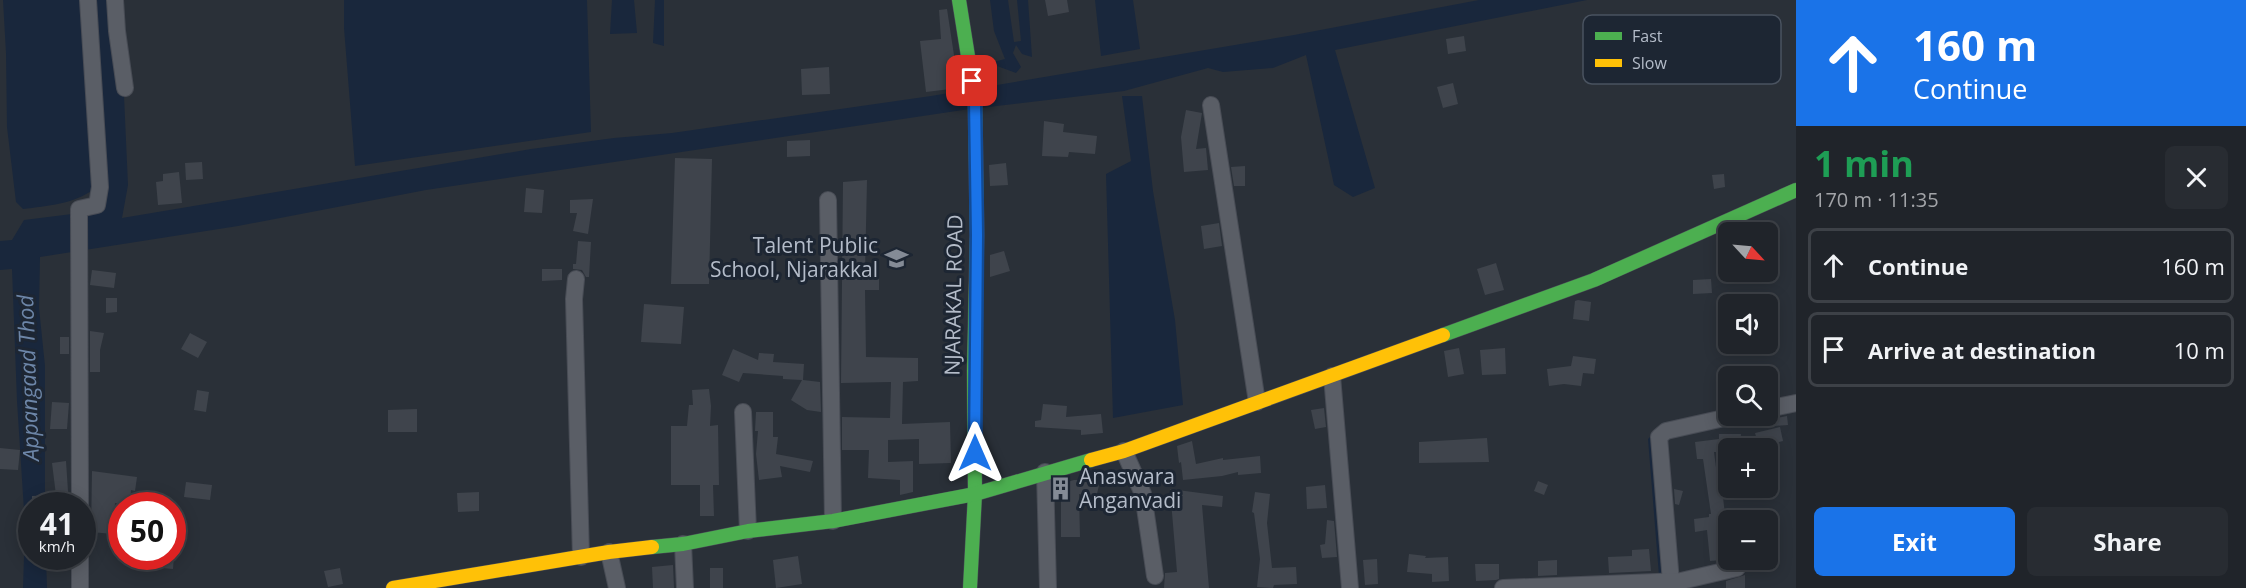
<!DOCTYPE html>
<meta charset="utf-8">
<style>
body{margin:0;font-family:"Open Sans",sans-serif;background:#282c32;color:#f1f3f6;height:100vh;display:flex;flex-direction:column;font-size:22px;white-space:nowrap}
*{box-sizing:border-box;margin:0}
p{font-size:20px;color:#a2a4a8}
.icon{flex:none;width:33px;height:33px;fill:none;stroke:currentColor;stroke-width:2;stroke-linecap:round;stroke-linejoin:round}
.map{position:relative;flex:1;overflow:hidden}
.sheet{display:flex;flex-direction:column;background:#20242a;width:450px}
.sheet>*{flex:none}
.top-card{background:#1a73e8;color:#fff;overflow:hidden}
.needle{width:39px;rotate:116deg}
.fabs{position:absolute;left:1718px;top:222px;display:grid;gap:12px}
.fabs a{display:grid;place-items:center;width:60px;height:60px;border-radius:9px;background:#20242a;box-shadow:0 3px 15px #0003,0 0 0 2px #3d4147;font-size:30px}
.speed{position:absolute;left:18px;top:492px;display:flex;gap:12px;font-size:30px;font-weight:700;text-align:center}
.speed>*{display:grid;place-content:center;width:78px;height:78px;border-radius:50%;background:#20242a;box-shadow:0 3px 15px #0003,0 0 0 2px #3d4147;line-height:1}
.speed small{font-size:15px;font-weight:400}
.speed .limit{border:9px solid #d22;background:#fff;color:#111}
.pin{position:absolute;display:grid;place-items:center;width:51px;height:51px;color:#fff;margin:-26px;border-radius:12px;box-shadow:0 3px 9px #0006}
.me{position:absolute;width:66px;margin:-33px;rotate:0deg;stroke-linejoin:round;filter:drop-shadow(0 0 4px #0008)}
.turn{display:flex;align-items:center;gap:21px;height:126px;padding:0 18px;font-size:27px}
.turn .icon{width:78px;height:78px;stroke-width:2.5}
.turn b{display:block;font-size:42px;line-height:51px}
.round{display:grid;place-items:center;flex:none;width:63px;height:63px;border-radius:9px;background:#282c32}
.overview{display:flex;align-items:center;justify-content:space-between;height:102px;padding:0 18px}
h1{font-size:36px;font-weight:700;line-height:45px;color:#1e9e55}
.cta{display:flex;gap:12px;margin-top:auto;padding:12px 18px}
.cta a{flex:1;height:69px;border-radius:9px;background:#1a73e8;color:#fff;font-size:24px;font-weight:700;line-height:69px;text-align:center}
.cta a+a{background:#282c32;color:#f1f3f6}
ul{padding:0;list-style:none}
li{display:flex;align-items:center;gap:18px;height:75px;margin:0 12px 9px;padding:0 6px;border:3px solid #3d4147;border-radius:9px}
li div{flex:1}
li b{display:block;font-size:22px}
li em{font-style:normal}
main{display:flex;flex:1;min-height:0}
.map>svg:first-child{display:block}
.water{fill:#19273c}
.building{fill:#3f444c}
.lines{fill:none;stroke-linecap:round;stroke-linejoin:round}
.street-casing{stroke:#484c55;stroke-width:18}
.fast-casing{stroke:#484c55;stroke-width:15}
.slow-casing{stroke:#484c55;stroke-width:15}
.street{stroke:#5a5e66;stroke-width:16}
.fast{stroke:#4caf50;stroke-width:14}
.slow{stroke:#ffc107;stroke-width:14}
.route-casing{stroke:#114b97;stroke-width:15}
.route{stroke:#1a73e8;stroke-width:10}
.labels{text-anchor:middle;stroke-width:6;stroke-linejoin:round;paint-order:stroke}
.poi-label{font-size:21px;fill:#b4bcc9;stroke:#1d2633;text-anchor:end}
.street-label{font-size:21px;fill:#b4bcc9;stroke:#1d2633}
.water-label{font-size:22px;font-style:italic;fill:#6d86a8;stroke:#1d2633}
.key{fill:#1d2633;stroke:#4a5360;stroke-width:1.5}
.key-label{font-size:16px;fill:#b4bcc9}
</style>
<main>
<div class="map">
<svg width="1796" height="588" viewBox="0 0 1796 588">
<rect width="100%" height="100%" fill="#2a3038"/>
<!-- water -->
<g class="water">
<path d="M3 0H83L94 189C74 204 47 206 23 209L16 202 7 127 6 53Z"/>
<path d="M92 0H109L116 70 124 96 128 185 122 218 531 149 614 138 672 133 931 96 1294 35 1479 0H1587L1335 50 1375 188 1353 197 1334 185 1306 55 1273 68 1223 72 1208 68 1124 91 963 110 426 190 238 226 40 257 39 308 45 366V505L32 506V556L46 557 47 588H23L25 526 17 401 12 269 0 270V241L12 240 24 220 96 211Z"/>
<path d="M344 0H587L591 132 355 166 344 28Z"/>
<path d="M612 0H634L637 33 610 34Z"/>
<path d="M655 0H664V46L653 43Z"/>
<path d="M990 0H1008L1014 42 1021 41 1017 0H1028L1032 57 1022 54 1016 45 1013 53 1021 67 1016 73 989 63 1005 59 994 31Z"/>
<path d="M1095 0H1133L1140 49 1101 56Z"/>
<path d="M1122 96H1142L1153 191 1175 320 1183 405 1113 418 1106 174 1131 161Z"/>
<path d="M1654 433 1667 568 1660 588 1648 439Z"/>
</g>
<!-- building -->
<g class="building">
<path d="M1045 0H1067L1069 12 1048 16Z"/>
<path d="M947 9 959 88 926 92 920 41 941 39 939 10Z"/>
<path d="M1464 36 1466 51 1448 54 1446 39Z"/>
<path d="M829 67 830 94 802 95 801 69Z"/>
<path d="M1453 83 1458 104 1443 108 1437 87Z"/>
<path d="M1186 110 1202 113 1196 149 1206 148 1208 170 1184 172 1181 137Z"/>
<path d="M1044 121 1064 124 1063 132 1097 136 1095 154 1069 152 1068 157 1042 156Z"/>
<path d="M810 140V156L787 157V141Z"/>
<path d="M675 158 712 159 709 284H671Z"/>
<path d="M202 162 203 179 186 180 185 163Z"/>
<path d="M1006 163 1008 185 990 186 989 165Z"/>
<path d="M1245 166V186H1234L1231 167Z"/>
<path d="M179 172 182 203 158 205 156 182 163 181V174Z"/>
<path d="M1724 174 1725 187 1714 189 1712 175Z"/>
<path d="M867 180 865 272H879V290H865L866 357 918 358V381L903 382 902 424 950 422 951 463 919 464V439L888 440V462L913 461V492L900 495V480L868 478 869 450H842V417L890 418 891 382 841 383 843 182Z"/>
<path d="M526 188 544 190 542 213 524 212Z"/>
<path d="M593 199 588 234 573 231 577 213H570V200Z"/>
<path d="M1219 223 1222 246 1204 249 1201 226Z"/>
<path d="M578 241 591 242 589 277H586L582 270 573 269V264H576Z"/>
<path d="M1004 251 1010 271 990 277V255Z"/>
<path d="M1496 263 1504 290 1485 295 1477 269Z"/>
<path d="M542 269H562V280L542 281Z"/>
<path d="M92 270 116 273 114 288 90 285Z"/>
<path d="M1711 279 1712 293 1693 294V280Z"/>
<path d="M106 298H117V312L106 313Z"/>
<path d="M1578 300 1591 302 1589 321 1573 319 1575 301Z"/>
<path d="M644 304 684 307 681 344 641 342Z"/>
<path d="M90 331 104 333 100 350V372H90Z"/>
<path d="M190 333 207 342 198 358 181 349Z"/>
<rect x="60" y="337" width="9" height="17"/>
<path d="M1459 348 1464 374 1448 377 1444 351Z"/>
<path d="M1505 348 1506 374 1482 375 1480 350Z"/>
<path d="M733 349 758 360 759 353 774 354 773 362 804 364 803 380 820 382 821 412 807 410 791 400 802 380 783 379V376L743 373 739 382 722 375Z"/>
<path d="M1573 356 1596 359 1594 374 1583 373 1581 386 1564 384 1549 386 1547 369 1571 366Z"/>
<path d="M709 389 711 406 710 426 718 425 719 485H713L714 516H700V485H671V426H687L689 405H693L692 390Z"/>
<path d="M197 390 209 392 206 412 194 410Z"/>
<path d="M52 402 69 403 67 429H50Z"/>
<path d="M1043 404 1067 406 1066 417 1101 414 1103 433 1081 435V430L1035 427V421L1041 420Z"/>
<path d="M1324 408 1326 427 1315 429 1311 410Z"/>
<path d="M417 409V432H388V410Z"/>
<path d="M756 412H773V437H778L776 454 813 461 810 472 780 466 782 477 759 480 756 454 758 431H755Z"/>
<path d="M1787 416 1788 425 1773 426 1772 419Z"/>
<path d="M1780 427 1783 441 1759 447 1755 433Z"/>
<path d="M1719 434H1741L1740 448H1728V452H1714L1717 475 1728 474V488H1722L1727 533H1719L1722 560 1710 561 1707 530 1695 532 1694 519 1709 517V514H1711L1703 459H1697L1695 442 1719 439Z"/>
<path d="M1487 438 1489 462 1419 463V442Z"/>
<path d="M1192 441 1196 464 1223 458V460L1260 456 1261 473 1238 475V472L1222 476 1183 480 1181 462 1179 463 1177 446Z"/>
<path d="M0 448 20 450 18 470 0 469Z"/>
<path d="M66 461 69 506H32V496L56 495 52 463Z"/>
<path d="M92 471 137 477 135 491 131 490 130 505 115 503 113 534 91 532Z"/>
<path d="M1087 477 1100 481 1096 498 1079 494 1080 537H1061V499H1056V485L1074 480H1086Z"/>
<path d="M1538 481 1548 485 1544 495 1534 491Z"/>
<path d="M186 482 212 485 210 500 184 497Z"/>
<path d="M1325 485 1327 508 1307 509 1306 487Z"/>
<path d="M1170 489 1223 496 1222 507 1202 505 1209 588H1164L1165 573 1177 572Z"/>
<path d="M1674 489 1683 491 1679 505 1675 504Z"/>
<path d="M479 492V511L458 512 457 493Z"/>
<path d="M1255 492 1270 494 1267 523 1272 568 1296 567 1297 584 1274 585 1273 588 1257 587 1260 559 1254 513 1252 512Z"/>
<path d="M1327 520 1334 521 1337 557 1322 558 1320 545 1325 544Z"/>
<path d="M1649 549 1651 571 1609 573 1608 557 1632 556V550Z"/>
<path d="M1409 554 1426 556 1425 558 1448 557 1449 581 1432 582V574L1407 572Z"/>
<path d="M153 556H174L173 569 152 567Z"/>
<path d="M798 556 802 584 776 588 773 560Z"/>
<path d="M1377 559 1378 584 1365 585 1363 560Z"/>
<path d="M1557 560V575L1538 576V561Z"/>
<path d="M1475 564H1499V579L1496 580 1476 581Z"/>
<path d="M673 565 674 588H653L652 567Z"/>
<path d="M340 568 343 584 328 587 324 571Z"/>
<rect x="710" y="568" width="13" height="20"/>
<path d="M1745 575V588H1726V581Z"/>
</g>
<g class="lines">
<defs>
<g id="street">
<path d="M115 0 117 31 125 88"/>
<path d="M1211 105 1257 402"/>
<path d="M828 200 833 521"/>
<path d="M576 279 574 299 581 557"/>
<path d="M1332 376 1350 588"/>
<path d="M1767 409 1796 403"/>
<path d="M743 412 748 531"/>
<path d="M1124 451 1143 494 1155 576"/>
<path d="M1045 472 1048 588"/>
<path d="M80 506 79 209 97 205 100 187 88 0"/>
<path d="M683 544 685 588"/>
<path d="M609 552 617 588"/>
<path d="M80 556V588"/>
<path d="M1671 582 1659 437 1666 431 1733 416"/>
<path d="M1503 588 1681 581 1737 568"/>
</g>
<g id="fast">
<path d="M959 0 975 100 977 235 974 371 975 494 970 588"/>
<path d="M1443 335 1594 280 1796 190"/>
<path d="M652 547 683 544 748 531 833 521 975 494 1091 460"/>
</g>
<g id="slow">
<path d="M1091 460 1124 451 1443 335"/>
<path d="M393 588 609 552 652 547"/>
</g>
</defs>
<!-- street casing -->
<use href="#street" class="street-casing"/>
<!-- fast casing -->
<use href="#fast" class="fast-casing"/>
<!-- slow casing -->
<use href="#slow" class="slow-casing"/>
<!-- street -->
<use href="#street" class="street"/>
<!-- fast -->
<use href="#fast" class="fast"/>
<!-- slow -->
<use href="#slow" class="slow"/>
</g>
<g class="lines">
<defs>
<path id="route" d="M972 81 975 100 977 235 975 453"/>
</defs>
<!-- route casing -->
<use href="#route" class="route-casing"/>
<!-- route -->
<use href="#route" class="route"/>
</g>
<!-- icons -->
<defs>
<symbol id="school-bare" viewBox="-9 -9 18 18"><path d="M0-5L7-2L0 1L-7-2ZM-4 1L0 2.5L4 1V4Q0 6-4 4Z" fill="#848b96" stroke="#1d2633" stroke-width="2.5" paint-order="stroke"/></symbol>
<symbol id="building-bare" viewBox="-9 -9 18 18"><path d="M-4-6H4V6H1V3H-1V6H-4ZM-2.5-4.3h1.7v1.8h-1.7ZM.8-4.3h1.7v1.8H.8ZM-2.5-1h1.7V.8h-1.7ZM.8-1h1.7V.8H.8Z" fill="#848b96" stroke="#1d2633" stroke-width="2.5" paint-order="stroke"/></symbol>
</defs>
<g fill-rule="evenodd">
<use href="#school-bare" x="880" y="242" width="33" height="33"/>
<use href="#building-bare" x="1044" y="472" width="33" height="33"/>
</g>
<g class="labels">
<!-- poi labels -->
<g class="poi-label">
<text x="878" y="253">Talent Public<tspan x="878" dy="24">School, Njarakkal</tspan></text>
<text x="1079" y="484" text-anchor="start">Anaswara<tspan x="1079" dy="24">Anganvadi</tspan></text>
</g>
<!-- street labels -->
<g class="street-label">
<text transform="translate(954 295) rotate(-89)" y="7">NJARAKAL ROAD</text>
</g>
<!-- water labels -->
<g class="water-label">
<text transform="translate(28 378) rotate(-92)" y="8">Appangaad Thod</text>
</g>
</g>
<!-- legend -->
<rect x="1583" y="15" width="198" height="69" rx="9" class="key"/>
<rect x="1595" y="32" width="27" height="8" fill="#4caf50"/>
<rect x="1595" y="59" width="27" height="8" fill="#ffc107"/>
<g class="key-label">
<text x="1632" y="42">Fast</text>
<text x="1632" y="69">Slow</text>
</g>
</svg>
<div class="fabs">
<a><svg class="needle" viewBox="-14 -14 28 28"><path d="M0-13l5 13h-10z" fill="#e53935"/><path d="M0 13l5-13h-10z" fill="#a2a4a8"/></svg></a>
<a><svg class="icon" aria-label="sound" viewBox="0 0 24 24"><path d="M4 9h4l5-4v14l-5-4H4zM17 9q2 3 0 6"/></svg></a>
<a><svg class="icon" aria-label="search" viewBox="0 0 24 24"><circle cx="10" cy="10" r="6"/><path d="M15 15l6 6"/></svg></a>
<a>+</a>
<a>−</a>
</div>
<div class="speed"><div>41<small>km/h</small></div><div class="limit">50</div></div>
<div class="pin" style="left:972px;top:81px;background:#d93025"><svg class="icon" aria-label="arrive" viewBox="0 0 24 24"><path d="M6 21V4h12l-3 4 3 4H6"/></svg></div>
<svg class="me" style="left:975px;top:453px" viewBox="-20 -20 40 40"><path d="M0-17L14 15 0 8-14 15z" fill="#1a73e8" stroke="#fff" stroke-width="4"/></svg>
</div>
<section class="sheet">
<div class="top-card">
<div class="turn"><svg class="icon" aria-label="ahead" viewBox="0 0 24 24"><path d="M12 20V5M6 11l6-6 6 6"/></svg><div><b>160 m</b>Continue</div></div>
</div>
<div class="overview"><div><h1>1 min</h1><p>170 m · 11:35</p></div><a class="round"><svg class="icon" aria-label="close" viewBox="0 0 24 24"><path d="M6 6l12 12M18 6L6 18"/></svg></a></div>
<ul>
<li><svg class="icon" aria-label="ahead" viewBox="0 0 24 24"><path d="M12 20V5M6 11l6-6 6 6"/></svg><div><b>Continue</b></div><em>160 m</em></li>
<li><svg class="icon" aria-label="arrive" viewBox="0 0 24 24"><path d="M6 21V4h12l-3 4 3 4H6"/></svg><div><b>Arrive at destination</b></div><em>10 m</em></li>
</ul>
<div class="cta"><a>Exit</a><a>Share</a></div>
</section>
</main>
